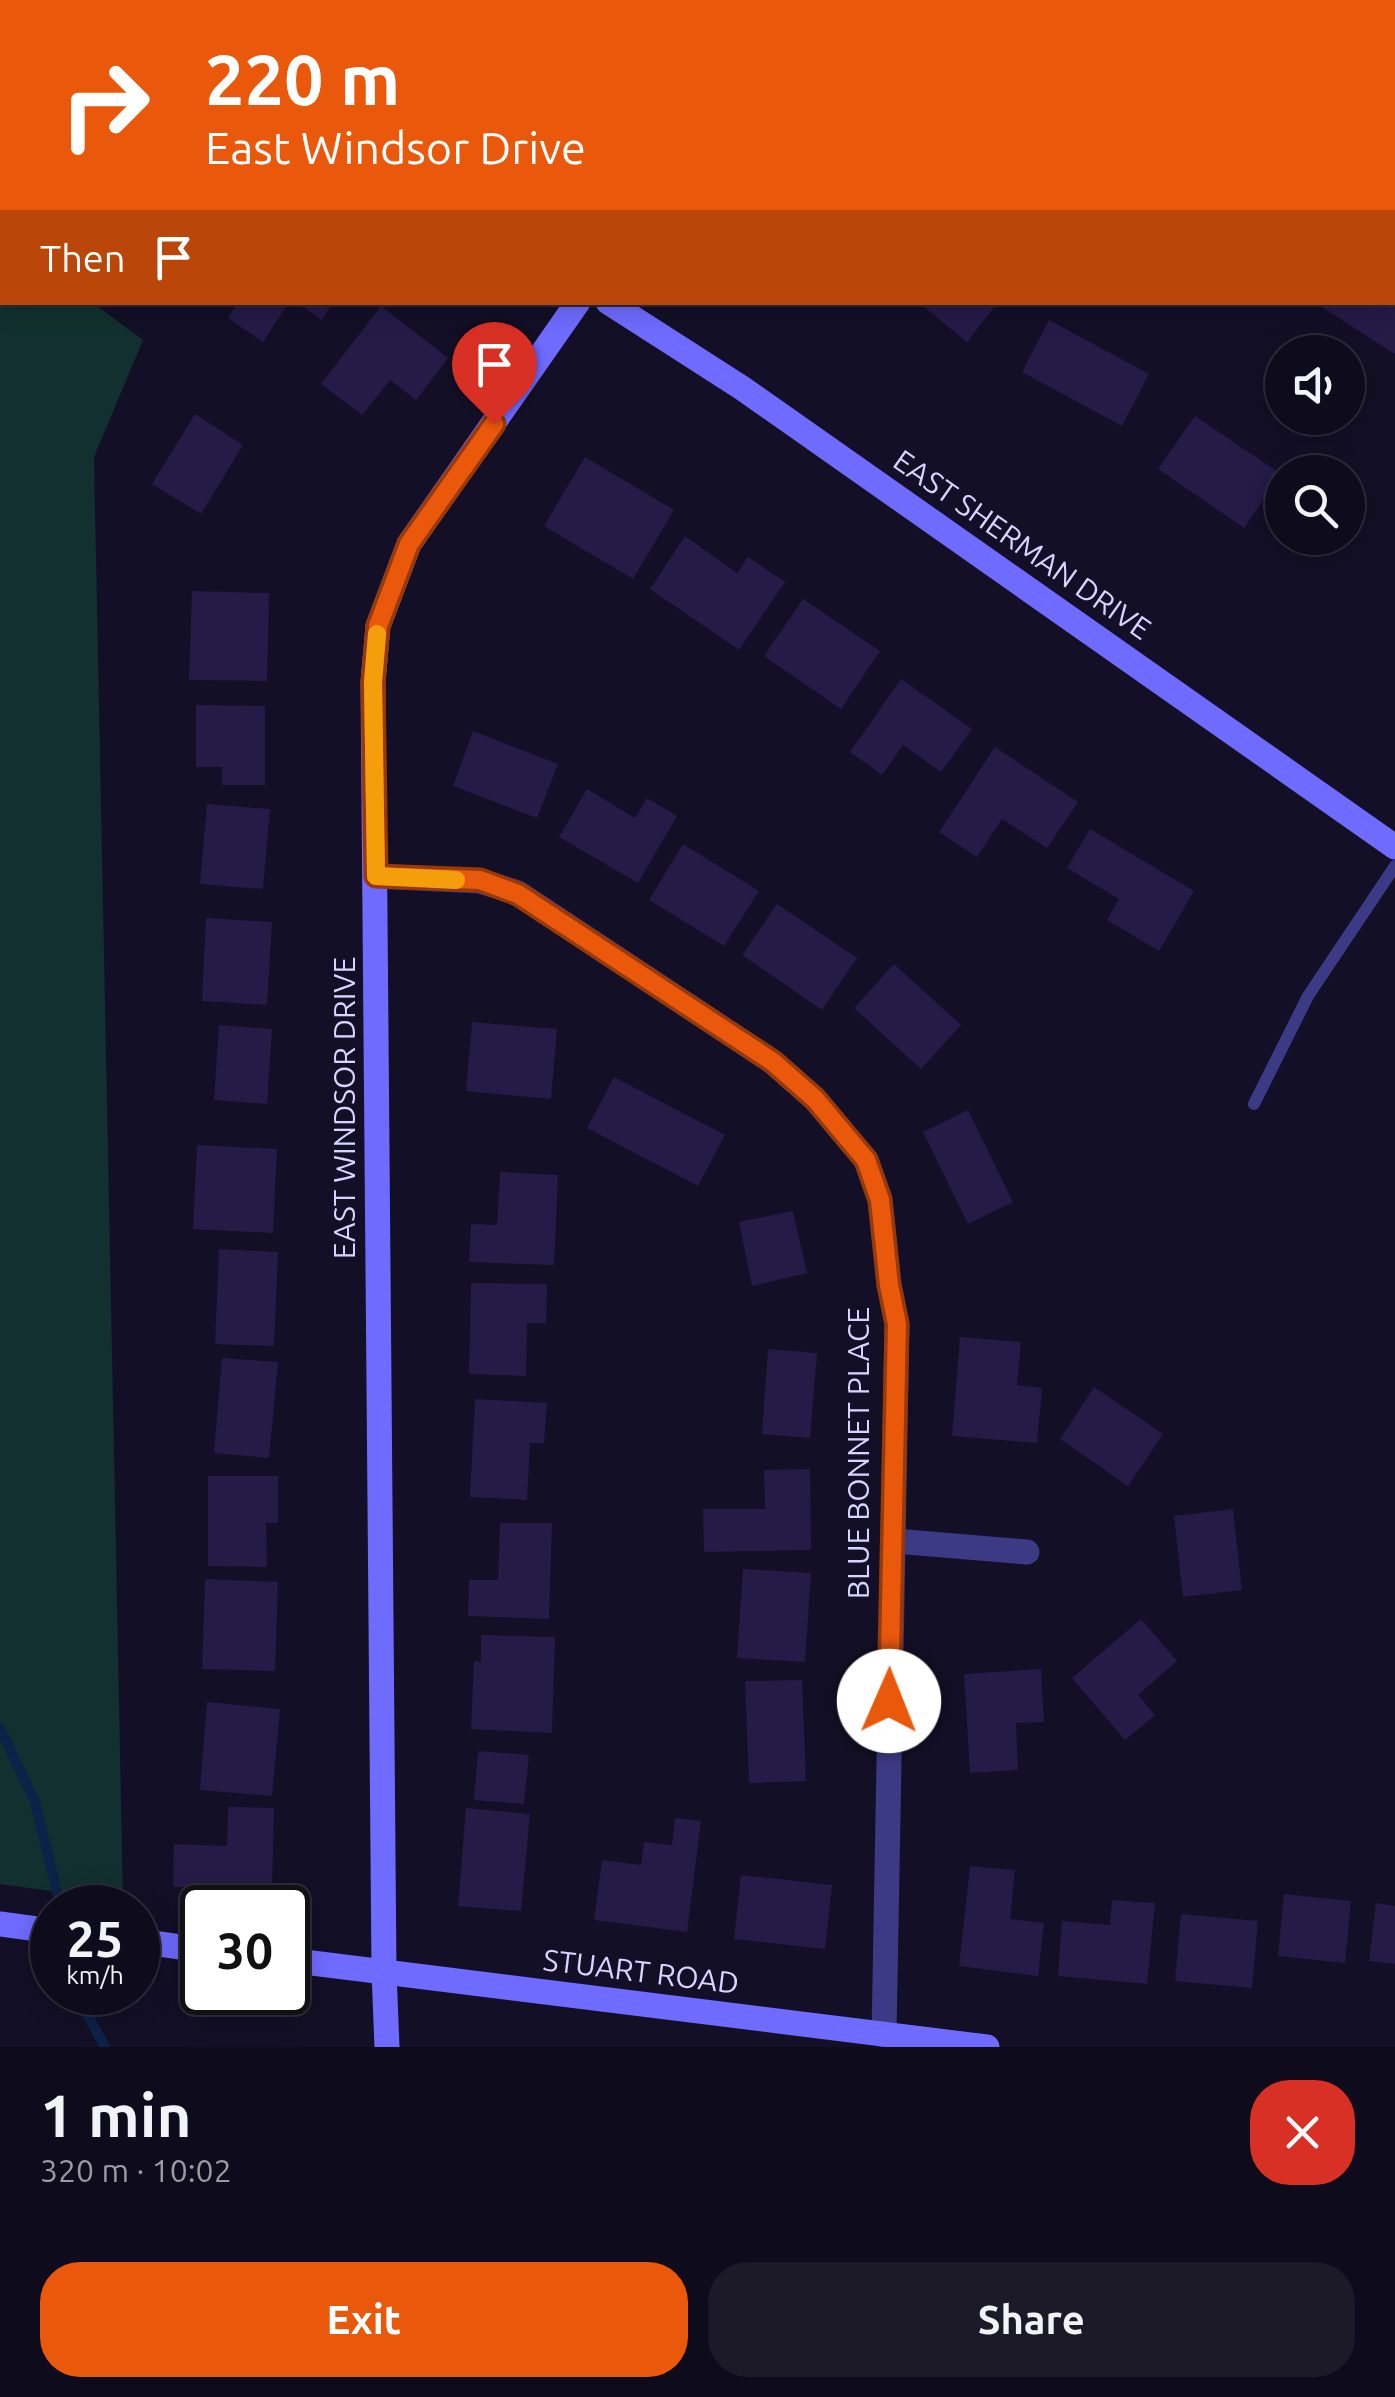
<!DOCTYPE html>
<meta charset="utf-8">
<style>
body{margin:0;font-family:Ubuntu,sans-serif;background:#1c1929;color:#f1f3f6;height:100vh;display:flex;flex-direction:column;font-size:38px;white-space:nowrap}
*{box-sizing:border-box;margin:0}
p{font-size:32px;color:#9b9ba3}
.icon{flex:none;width:55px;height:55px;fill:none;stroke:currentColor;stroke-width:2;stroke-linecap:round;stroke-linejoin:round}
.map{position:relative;height:2047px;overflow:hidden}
.panel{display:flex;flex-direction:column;background:#0e0b1c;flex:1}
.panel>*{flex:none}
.top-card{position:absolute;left:0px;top:0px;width:1395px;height:305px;box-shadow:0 5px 25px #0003,0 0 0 2px #2e2b3b;background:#ea580c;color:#fff;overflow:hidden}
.controls{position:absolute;left:1265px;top:335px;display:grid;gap:20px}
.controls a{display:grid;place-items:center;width:100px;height:100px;border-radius:50%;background:#0e0b1c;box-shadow:0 5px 25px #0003,0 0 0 2px #2e2b3b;font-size:50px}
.speed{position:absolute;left:30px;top:1885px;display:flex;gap:20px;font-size:50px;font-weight:700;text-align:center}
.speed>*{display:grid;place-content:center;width:130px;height:130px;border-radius:50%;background:#0e0b1c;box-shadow:0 5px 25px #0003,0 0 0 2px #2e2b3b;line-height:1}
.speed small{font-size:25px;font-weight:400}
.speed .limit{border:5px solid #111;border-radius:15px;background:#fff;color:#111}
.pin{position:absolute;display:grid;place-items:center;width:85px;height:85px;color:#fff;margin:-102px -42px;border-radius:50% 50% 50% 0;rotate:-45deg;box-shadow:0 0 10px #0007}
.pin .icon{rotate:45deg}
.me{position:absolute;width:110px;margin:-55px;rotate:1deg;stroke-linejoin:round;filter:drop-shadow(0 0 8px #0008)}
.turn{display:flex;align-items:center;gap:35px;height:210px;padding:0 40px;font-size:45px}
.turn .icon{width:130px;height:130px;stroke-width:2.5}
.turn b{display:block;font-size:70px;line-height:85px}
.then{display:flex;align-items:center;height:95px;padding:0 40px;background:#0003;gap:20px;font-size:38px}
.round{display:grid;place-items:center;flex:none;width:105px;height:105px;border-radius:40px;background:#1c1929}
.overview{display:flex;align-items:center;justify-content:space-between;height:170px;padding:0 40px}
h1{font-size:60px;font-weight:600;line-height:75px}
.action{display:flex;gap:20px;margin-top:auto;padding:20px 40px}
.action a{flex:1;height:115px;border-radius:40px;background:#ea580c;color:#fff;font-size:40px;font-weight:600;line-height:115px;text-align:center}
.action a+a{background:#1c1929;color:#f1f3f6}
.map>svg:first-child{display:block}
.green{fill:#12302f}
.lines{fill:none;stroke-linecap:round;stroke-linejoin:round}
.stream{stroke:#0c2248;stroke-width:10}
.building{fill:#241b47}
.lane{stroke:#3d3a85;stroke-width:12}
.street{stroke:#3d3a85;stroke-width:25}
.secondary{stroke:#6f6bff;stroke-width:25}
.route-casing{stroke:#983908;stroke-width:25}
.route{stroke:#ea580c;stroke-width:18}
.slow{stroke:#f59e0b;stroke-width:18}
.labels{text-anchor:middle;stroke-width:8;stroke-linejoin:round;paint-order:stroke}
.street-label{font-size:30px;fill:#d9d4ff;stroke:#130f26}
</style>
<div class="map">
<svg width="1395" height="2047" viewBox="0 0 1395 2047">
<rect width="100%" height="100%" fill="#130f26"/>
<!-- green -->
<path class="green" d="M0 233 2 302 93 303 143 340 94 457 123 1901 0 1884Z"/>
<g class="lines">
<!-- stream -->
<g class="stream">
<path d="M0 1728 35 1802 58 1896"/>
<path d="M75 1992 105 2047"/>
</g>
</g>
<!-- building -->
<g class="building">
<path d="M238 302H289L263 342 228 318Z"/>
<path d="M296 302H333L322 320Z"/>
<path d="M918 302H998L967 342Z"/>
<path d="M1314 302H1395V354Z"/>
<path d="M381 306 448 358 416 400 390 380 362 415 321 384Z"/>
<path d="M1049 320 1149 374 1122 426 1022 372Z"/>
<path d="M195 414 243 445 201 514 152 484Z"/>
<path d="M1195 416 1281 474 1244 528 1158 469Z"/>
<path d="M585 457 674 510 633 579 544 526Z"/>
<path d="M685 536 737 573 748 557 785 582 739 650 650 589Z"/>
<path d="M192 591 269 593 267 681 189 680Z"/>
<path d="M803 599 880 651 841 709 764 656Z"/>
<path d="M901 679 972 729 941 772 903 745 882 775 850 752Z"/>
<path d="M196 705 265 706V785H222V767H196Z"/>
<path d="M473 731 558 764 537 818 453 786Z"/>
<path d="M995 747 1078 802 1047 848 1002 819 977 857 939 832Z"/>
<path d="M587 789 635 818 647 798 677 816 638 883 559 837Z"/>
<path d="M207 804 270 809 263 889 200 884Z"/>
<path d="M1090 829 1194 891 1159 951 1107 920 1119 899 1067 868Z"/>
<path d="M683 844 759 891 724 946 649 900Z"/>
<path d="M777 904 857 958 822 1010 742 955Z"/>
<path d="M206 918 272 922 267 1005 202 1001Z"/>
<path d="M894 964 961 1025 921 1069 854 1008Z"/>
<path d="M472 1022 557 1029 551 1099 466 1091Z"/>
<path d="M219 1025 272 1029 267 1104 214 1100Z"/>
<path d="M614 1077 725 1135 698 1186 587 1128Z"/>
<path d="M968 1110 1013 1202 968 1224 923 1132Z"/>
<path d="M197 1145 277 1149 273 1233 193 1229Z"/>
<path d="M500 1172 558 1175 554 1265 469 1262 471 1224 497 1225Z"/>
<path d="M793 1211 807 1273 752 1286 739 1222Z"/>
<path d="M219 1249 278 1252 274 1346 215 1344Z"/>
<path d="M471 1283 547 1284 546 1323H527L526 1376 469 1374Z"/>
<path d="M960 1337 1021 1342 1017 1385 1042 1388 1037 1443 952 1436Z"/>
<path d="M768 1349 817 1353 810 1438 762 1434Z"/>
<path d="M222 1358 278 1362 269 1458 214 1453Z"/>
<path d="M1094 1387 1163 1434 1128 1486 1060 1439Z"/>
<path d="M475 1399 547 1403 544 1443H530L527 1500 470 1497Z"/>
<path d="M810 1469 811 1550 704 1552 703 1509H765L764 1470Z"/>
<path d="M208 1476H278V1523H266L267 1567 208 1566Z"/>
<path d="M1233 1509 1242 1590 1183 1597 1174 1516Z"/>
<path d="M500 1523H552L549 1619 468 1616 469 1580H498Z"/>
<path d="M743 1569 811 1573 805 1662 737 1658Z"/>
<path d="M205 1579 278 1582 275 1671 202 1669Z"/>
<path d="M1141 1619 1177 1661 1138 1695 1155 1715 1125 1740 1072 1678Z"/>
<path d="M481 1635 555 1637 552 1733 471 1729 474 1661 481 1662Z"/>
<path d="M1041 1669 1044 1722 1016 1723 1018 1770 970 1773 964 1674Z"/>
<path d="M802 1680 806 1781 749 1783 745 1681Z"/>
<path d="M207 1702 280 1709 272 1796 200 1790Z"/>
<path d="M478 1751 529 1755 524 1804 474 1800Z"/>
<path d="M228 1807 274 1808 272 1890 173 1887 174 1844 227 1846Z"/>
<path d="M466 1808 530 1814 521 1911 458 1906Z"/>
<path d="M675 1818 701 1821 687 1932 594 1920 602 1860 641 1865 644 1842 672 1845Z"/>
<path d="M970 1866 1015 1870 1010 1919 1044 1923 1038 1976 959 1966Z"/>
<path d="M741 1875 832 1885 825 1949 734 1939Z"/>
<path d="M1284 1894 1351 1901 1345 1963 1278 1956Z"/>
<path d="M1112 1900 1155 1903 1147 1984 1058 1976 1062 1921 1110 1925Z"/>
<path d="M1376 1903 1395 1906V1964L1369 1961Z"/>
<path d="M1181 1914 1258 1921 1252 1988 1175 1981Z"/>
</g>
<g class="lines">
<!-- lane -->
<path class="lane" d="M1254 1104 1308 996 1395 866"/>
<!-- street -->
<g class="street">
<path d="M1197 0 1201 2"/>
<path d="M1392 133 1395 135"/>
<path d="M375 876 480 881 518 893 773 1062 815 1099 866 1160 880 1199 889 1285 897 1324 884 2035"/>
<path d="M895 1541 1027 1552"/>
</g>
<!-- secondary -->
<g class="secondary">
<path d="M181 0 184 2"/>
<path d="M792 2 794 0"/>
<path d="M608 302 742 388 1395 847"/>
<path d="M0 1924 52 1931"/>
<path d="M138 1941 202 1950"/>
<path d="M288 1960 987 2047"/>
<path d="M387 2047 384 1972 373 682 378 626 409 544 578 302"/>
</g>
</g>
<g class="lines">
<defs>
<path id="route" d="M494 424 409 544 378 626 373 682 376 876 480 880 518 894 773 1062 815 1099 866 1160 880 1200 889 1285 897 1324 889 1701"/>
</defs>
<!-- route casing -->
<use href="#route" class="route-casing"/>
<!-- route -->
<use href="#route" class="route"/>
<!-- slow -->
<path class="slow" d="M377 634 373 682 376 876 456 880"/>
</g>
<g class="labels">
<!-- street labels -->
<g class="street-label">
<text transform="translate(1022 545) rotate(35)" y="10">EAST SHERMAN DRIVE</text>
<text transform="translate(345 1108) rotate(-90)" y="10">EAST WINDSOR DRIVE</text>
<text transform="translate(859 1453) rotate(-90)" y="10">BLUE BONNET PLACE</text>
<text transform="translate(641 1972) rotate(7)" y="10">STUART ROAD</text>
</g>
</g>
</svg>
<div class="controls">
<a><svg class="icon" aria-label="sound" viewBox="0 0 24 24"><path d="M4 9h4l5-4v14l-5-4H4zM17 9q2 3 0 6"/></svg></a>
<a><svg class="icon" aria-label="search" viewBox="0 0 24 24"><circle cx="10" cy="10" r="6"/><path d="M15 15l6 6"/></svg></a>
</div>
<div class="speed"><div>25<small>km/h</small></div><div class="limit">30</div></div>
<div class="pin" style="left:494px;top:424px;background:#d93025"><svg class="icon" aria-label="arrive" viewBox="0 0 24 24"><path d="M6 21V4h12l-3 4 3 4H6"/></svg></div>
<svg class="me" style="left:889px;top:1701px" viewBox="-20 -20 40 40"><circle r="19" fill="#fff"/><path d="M0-13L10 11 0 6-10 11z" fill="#ea580c"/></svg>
<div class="top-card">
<div class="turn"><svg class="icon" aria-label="right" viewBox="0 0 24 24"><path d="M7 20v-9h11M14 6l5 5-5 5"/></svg><div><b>220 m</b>East Windsor Drive</div></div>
<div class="then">Then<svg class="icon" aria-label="arrive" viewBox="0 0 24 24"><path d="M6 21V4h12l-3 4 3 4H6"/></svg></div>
</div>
</div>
<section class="panel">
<div class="overview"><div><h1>1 min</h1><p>320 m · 10:02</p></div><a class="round" style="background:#d93025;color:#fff"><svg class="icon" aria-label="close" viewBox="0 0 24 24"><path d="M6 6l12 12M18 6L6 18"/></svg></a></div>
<div class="action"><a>Exit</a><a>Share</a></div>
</section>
